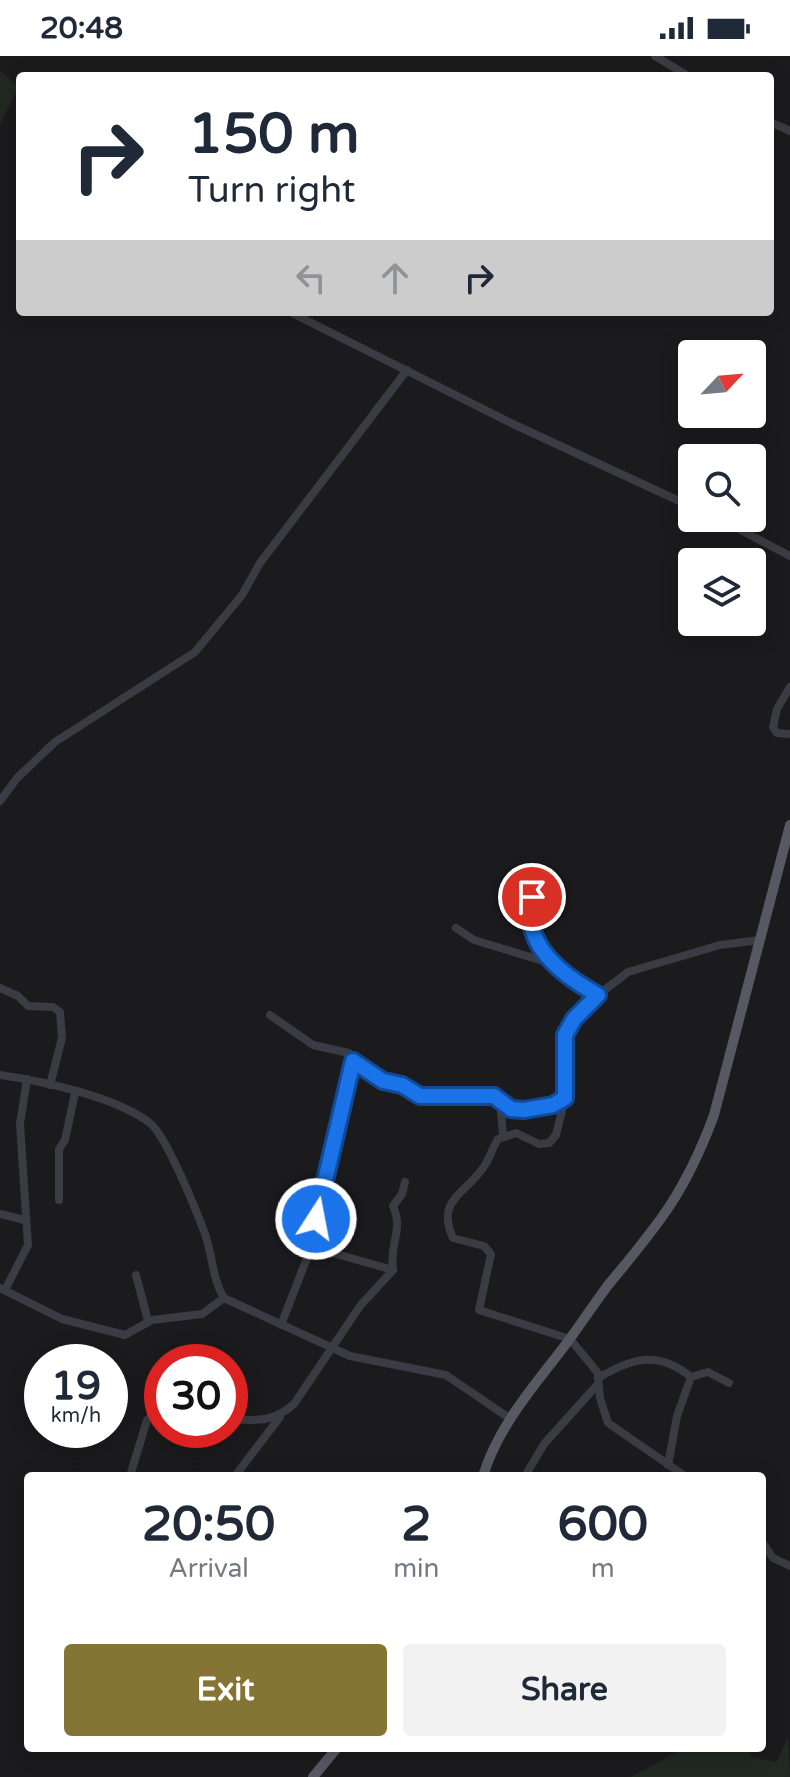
<!DOCTYPE html>
<style>
body{margin:0;font-family:"Varela Round",sans-serif;background:#f2f2f3;color:#1f2937;height:100vh;display:flex;flex-direction:column;font-size:30px;white-space:nowrap}
*{box-sizing:border-box;margin:0}
p{font-size:26px;color:#747a83}
.icon{flex:none;width:44px;height:44px;fill:none;stroke:currentColor;stroke-width:2;stroke-linecap:round;stroke-linejoin:round}
.map{position:relative;flex:1;overflow:hidden}
.panel{position:absolute;left:24px;top:1416px;width:742px;height:280px;display:flex;flex-direction:column;background:#fff;border-radius:8px;box-shadow:0 4px 20px #0003}
.panel>*{flex:none}
.guide{position:absolute;left:16px;top:16px;width:758px;height:244px;border-radius:8px;box-shadow:0 4px 20px #0003;background:#fff;color:#1f2937;overflow:hidden}
.needle{width:52px;rotate:64deg}
.fabs{position:absolute;left:678px;top:284px;display:grid;gap:16px}
.fabs a{display:grid;place-items:center;width:88px;height:88px;border-radius:8px;background:#fff;box-shadow:0 4px 20px #0003;font-size:40px}
.speed{position:absolute;left:24px;top:1288px;display:flex;gap:16px;font-size:40px;font-weight:700;text-align:center}
.speed>*{display:grid;place-content:center;width:104px;height:104px;border-radius:50%;background:#fff;box-shadow:0 4px 20px #0003;line-height:1}
.speed small{font-size:20px;font-weight:400}
.speed .limit{border:12px solid #d22;background:#fff;color:#111}
.pin{position:absolute;display:grid;place-items:center;width:68px;height:68px;color:#fff;margin:-34px;border:4px solid #fff;border-radius:50%;box-shadow:0 2px 8px #0007}
.me{position:absolute;width:88px;margin:-44px;rotate:11deg;stroke-linejoin:round;filter:drop-shadow(0 0 6px #0008)}
.turn{display:flex;align-items:center;gap:28px;height:168px;padding:0 40px;font-size:36px}
.turn .icon{width:104px;height:104px;stroke-width:2.5}
.turn b{display:block;font-size:56px;line-height:68px}
.lanes{display:flex;align-items:center;height:76px;padding:0 40px;background:#0003;justify-content:center;gap:40px;direction:ltr}
.lanes .off{opacity:.35}
.eta{display:flex;justify-content:space-evenly;align-items:center;height:136px;text-align:center}
.eta b{font-size:48px;font-weight:700;line-height:56px}
.cta{display:flex;gap:16px;margin-top:auto;padding:16px 40px}
.cta a{flex:1;height:92px;border-radius:8px;background:#847534;color:#fff;font-size:32px;font-weight:700;line-height:92px;text-align:center}
.cta a+a{background:#f2f2f3;color:#1f2937}
.status{display:flex;justify-content:space-between;align-items:center;height:56px;padding:0 40px;background:#fff;direction:ltr}
.status svg{height:22px;fill:currentColor}
.map>svg:first-child{display:block}
.green{fill:#202922}
.lines{fill:none;stroke-linecap:round;stroke-linejoin:round}
.minor{stroke:#3b3b43;stroke-width:8}
.major{stroke:#575862;stroke-width:10}
.route-casing{stroke:#114b97;stroke-width:20}
.route{stroke:#1a73e8;stroke-width:14}
</style>
<div class="status"><b>20:48</b><svg viewBox="0 0 49 12"><path d="M0 12V9h3v3zM5 12V6h3v6zM10 12V3h3v9zM15 12V0h3v12zM26 1h20v11H26zM47 4h2v5h-2z"/></svg></div>
<div class="map">
<svg width="790" height="1721" viewBox="0 0 790 1721">
<rect width="100%" height="100%" fill="#1b1a1d"/>
<!-- green -->
<g class="green">
<path d="M0 15 19 31 0 68Z"/>
<path d="M788 1682 790 1721H631L684 1692H748L752 1701 776 1706Z"/>
</g>
<g class="lines">
<!-- minor -->
<g class="minor">
<path d="M655 0 688 20"/>
<path d="M770 66 790 75"/>
<path d="M290 256 513 368 692 451"/>
<path d="M718 462 790 500"/>
<path d="M790 631 777 653 773 671 777 677 790 678"/>
<path d="M0 745 17 722 55 686 195 596 242 539 260 507 407 314"/>
<path d="M529 826 532 870 550 906"/>
<path d="M456 872 474 884 550 907 598 939"/>
<path d="M0 932 18 940 28 950 53 951 60 956 62 982 50 1029"/>
<path d="M270 959 313 989 349 997 353 1005 320 1139 312 1189 281 1269"/>
<path d="M353 1005 383 1025 402 1029 420 1040H494L511 1053 524 1054 553 1049 565 1042V979L569 970 598 939 628 916 720 889 760 884"/>
<path d="M0 1019C42 1025 118 1041 151 1068 167 1082 197 1156 205 1178 213 1201 212 1222 224 1242L350 1300 446 1319 509 1362"/>
<path d="M565 1042 556 1079 549 1087 539 1088 516 1077 498 1083C492 1092 490 1103 483 1112 464 1139 436 1144 453 1182L484 1190 491 1198 479 1254 570 1283 598 1317 600 1342 608 1367 685 1420"/>
<path d="M500 1044 503 1079"/>
<path d="M59 1144V1093L65 1084 75 1037"/>
<path d="M0 1158 25 1164"/>
<path d="M393 1214C389 1185 404 1176 393 1150L402 1138 405 1126"/>
<path d="M136 1219 148 1265"/>
<path d="M0 1232 62 1263 125 1279 152 1264 202 1258 224 1242"/>
<path d="M5 1234 28 1189 20 1068 27 1023"/>
<path d="M691 1321 708 1316 729 1327"/>
<path d="M598 1322C632 1302 658 1294 691 1321"/>
<path d="M230 1363C257 1365 274 1366 294 1348L360 1250 393 1214 333 1197 313 1186"/>
<path d="M668 1409 677 1360 691 1321"/>
<path d="M130 1420 147 1364 152 1359H162"/>
<path d="M235 1420 280 1361"/>
<path d="M525 1420 544 1388 598 1328"/>
<path d="M762 1486 773 1502 790 1510"/>
</g>
<!-- major -->
<g class="major">
<path d="M483 1420C498 1371 532 1332 563 1292 579 1271 593 1249 609 1228 660 1167 686 1135 714 1059L790 769"/>
<path d="M313 1721 337 1692"/>
</g>
</g>
<g class="lines">
<defs>
<path id="route" d="M316 1163 353 1005 383 1025 402 1029 420 1040H494L511 1053 524 1054 553 1049 565 1042V979L574 963 598 939C562 919 521 889 532 841"/>
</defs>
<!-- route casing -->
<use href="#route" class="route-casing"/>
<!-- route -->
<use href="#route" class="route"/>
</g>
</svg>
<div class="fabs">
<a><svg class="needle" viewBox="-14 -14 28 28"><path d="M0-13l5 13h-10z" fill="#e53935"/><path d="M0 13l5-13h-10z" fill="#747a83"/></svg></a>
<a><svg class="icon" aria-label="search" viewBox="0 0 24 24"><circle cx="10" cy="10" r="6"/><path d="M15 15l6 6"/></svg></a>
<a><svg class="icon" aria-label="layers" viewBox="0 0 24 24"><path d="M12 4l9 5-9 5-9-5zM3 14l9 5 9-5"/></svg></a>
</div>
<div class="speed"><div>19<small>km/h</small></div><div class="limit">30</div></div>
<div class="pin" style="left:532px;top:841px;background:#d93025"><svg class="icon" aria-label="arrive" viewBox="0 0 24 24"><path d="M6 21V4h12l-3 4 3 4H6"/></svg></div>
<svg class="me" style="left:316px;top:1163px" viewBox="-20 -20 40 40"><circle r="17" fill="#1a73e8" stroke="#fff" stroke-width="3"/><path d="M0-11L8 9 0 5-8 9z" fill="#fff"/></svg>
<div class="guide">
<div class="turn"><svg class="icon" aria-label="right" viewBox="0 0 24 24"><path d="M7 20v-9h11M14 6l5 5-5 5"/></svg><div><b>150 m</b>Turn right</div></div>
<div class="lanes"><svg class="icon off" aria-label="left" viewBox="0 0 24 24"><path d="M17 20v-9H6M10 6l-5 5 5 5"/></svg><svg class="icon off" aria-label="ahead" viewBox="0 0 24 24"><path d="M12 20V5M6 11l6-6 6 6"/></svg><svg class="icon" aria-label="right" viewBox="0 0 24 24"><path d="M7 20v-9h11M14 6l5 5-5 5"/></svg></div>
</div>
<section class="panel">
<div class="eta">
<div><b>20:50</b><p>Arrival</p></div>
<div><b>2</b><p>min</p></div>
<div><b>600</b><p>m</p></div>
</div>
<div class="cta"><a>Exit</a><a>Share</a></div>
</section>
</div>
